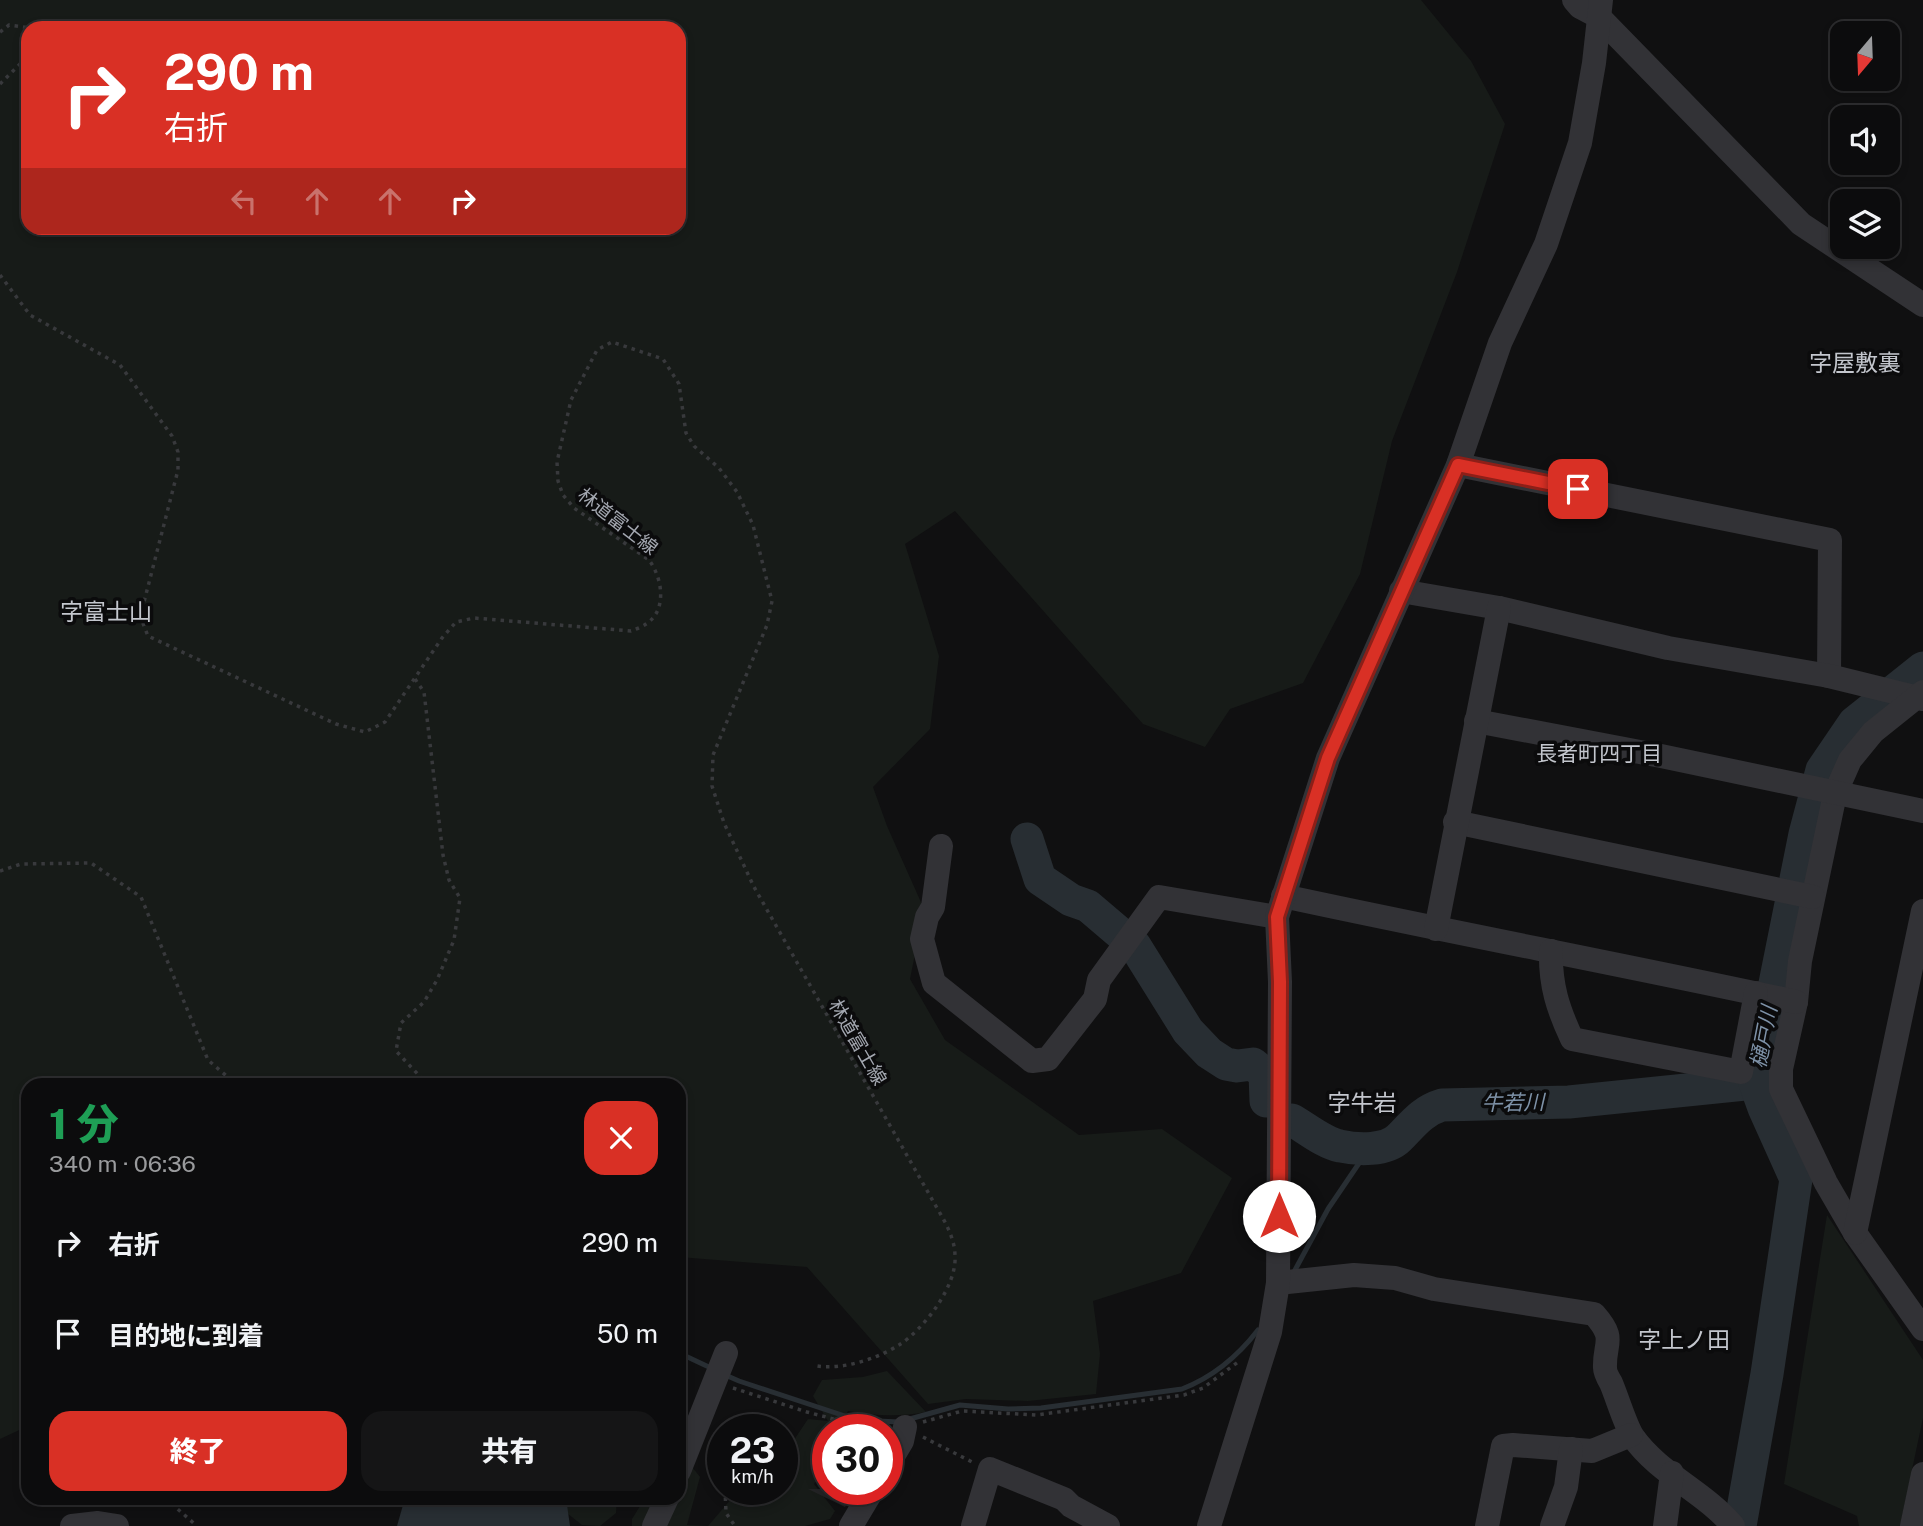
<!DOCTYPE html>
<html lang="ja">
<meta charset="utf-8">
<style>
body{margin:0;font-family:"Public Sans","Noto Sans JP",sans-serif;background:#151516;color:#f1f3f6;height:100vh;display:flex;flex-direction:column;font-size:26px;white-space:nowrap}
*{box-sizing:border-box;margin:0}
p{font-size:23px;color:#9a9b9d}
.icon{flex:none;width:38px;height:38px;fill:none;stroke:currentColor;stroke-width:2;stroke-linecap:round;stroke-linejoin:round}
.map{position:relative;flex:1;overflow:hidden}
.panel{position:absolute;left:21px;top:1078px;width:665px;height:427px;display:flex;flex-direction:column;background:#0c0c0d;border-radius:21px;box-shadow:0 4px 10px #0003,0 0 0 2px #2c2c2e}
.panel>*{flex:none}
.top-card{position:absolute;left:21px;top:21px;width:665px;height:214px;border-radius:21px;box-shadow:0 4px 10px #0003,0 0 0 2px #2c2c2e;background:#d93025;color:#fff;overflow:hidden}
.needle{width:46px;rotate:199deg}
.controls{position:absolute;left:1830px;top:21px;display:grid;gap:14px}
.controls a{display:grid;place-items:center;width:70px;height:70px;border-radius:14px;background:#0c0c0d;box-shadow:0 4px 10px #0003,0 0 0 2px #2c2c2e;font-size:35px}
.speed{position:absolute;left:707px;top:1414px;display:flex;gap:14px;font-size:35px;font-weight:700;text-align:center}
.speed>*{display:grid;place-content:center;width:91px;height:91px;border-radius:50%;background:#0c0c0d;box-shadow:0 4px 10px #0003,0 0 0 2px #2c2c2e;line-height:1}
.speed small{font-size:18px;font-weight:400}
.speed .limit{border:10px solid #d22;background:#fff;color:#111}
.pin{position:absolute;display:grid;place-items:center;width:60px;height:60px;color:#fff;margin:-30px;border-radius:14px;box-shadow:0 4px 10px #0006}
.me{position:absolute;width:77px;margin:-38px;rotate:0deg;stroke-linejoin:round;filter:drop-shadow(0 0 5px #0008)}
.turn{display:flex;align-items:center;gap:24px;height:147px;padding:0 28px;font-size:32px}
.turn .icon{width:91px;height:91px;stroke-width:2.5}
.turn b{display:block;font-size:49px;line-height:60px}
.lanes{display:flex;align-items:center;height:66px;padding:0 28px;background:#0003;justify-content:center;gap:35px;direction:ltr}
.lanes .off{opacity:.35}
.round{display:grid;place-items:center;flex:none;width:74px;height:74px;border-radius:21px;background:#151516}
.summary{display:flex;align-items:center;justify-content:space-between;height:119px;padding:0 28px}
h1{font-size:42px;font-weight:800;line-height:52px;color:#1e9e55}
.button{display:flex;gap:14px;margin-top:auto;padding:14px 28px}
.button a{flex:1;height:80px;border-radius:21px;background:#d93025;color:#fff;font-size:28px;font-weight:800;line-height:80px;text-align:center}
.button a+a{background:#151516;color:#f1f3f6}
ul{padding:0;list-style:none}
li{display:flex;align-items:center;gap:21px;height:91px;padding:0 28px}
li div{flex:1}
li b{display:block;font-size:26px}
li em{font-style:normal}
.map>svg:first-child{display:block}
.green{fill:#171b18;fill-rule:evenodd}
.water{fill:#282e33}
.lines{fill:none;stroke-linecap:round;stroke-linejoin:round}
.stream{stroke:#282e33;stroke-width:5}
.river{stroke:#282e33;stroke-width:33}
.building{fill:#232325}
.path{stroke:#38393c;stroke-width:3.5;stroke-dasharray:3.5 5;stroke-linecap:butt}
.minor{stroke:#323236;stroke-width:24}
.route-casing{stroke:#8d1f18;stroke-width:18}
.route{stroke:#d93025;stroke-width:12}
.labels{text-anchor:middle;stroke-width:7;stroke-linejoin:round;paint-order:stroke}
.street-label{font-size:19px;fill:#a3a7b0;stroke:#0b0b0c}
.neighbourhood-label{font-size:21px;fill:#c3c6cd;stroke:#0b0b0c}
.water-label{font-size:21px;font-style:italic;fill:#7e92a8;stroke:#0b0b0c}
.quarter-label{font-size:23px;fill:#c3c6cd;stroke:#0b0b0c}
</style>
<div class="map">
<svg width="1923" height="1526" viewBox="0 0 1923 1526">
<rect width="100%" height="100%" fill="#101011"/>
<!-- green -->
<g class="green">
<path d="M0 0H1421L1471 61 1505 124 1457 272 1392 441 1360 574 1303 683 1230 709 1205 747 1143 724 955 511 905 544 939 656 930 729 873 787 887 826 924 909 910 979 945 1040 1079 1135 1162 1129 1232 1178 1181 1273 1093 1301 1100 1354 1096 1394 1028 1401 966 1399 928 1404 807 1267 679 1257V1085H28V1426L0 1439ZM28 28H679V228H28Z"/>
<path d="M1827 1215 1923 1360V1418L1900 1526H1859L1857 1516 1784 1484Z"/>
<path d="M887 1371 926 1412C901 1417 872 1416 848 1411L839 1430H828V1464L814 1484 835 1511 830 1519 805 1526H632V1519L645 1498H679V1469L689 1463 700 1477 687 1525 708 1526 732 1498H757L764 1489H782V1458L808 1419 828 1421 813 1396 822 1380 863 1377Z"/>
<path d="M548 1498H617L616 1513 600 1526 582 1525Z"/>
</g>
<!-- water -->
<path class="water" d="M405 1498H501L567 1505 570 1526H397Z"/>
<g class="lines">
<!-- stream -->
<g class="stream">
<path d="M1295 1270 1328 1209 1370 1147"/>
<path d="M679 1353 711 1368"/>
<path d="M723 1374 739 1381 857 1420 899 1422 960 1405 1008 1409 1041 1408 1182 1389C1213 1377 1238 1356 1258 1330"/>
</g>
<!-- river -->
<g class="river">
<path d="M1027 839 1040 879 1071 900 1088 906 1135 946 1188 1031 1209 1053 1226 1064 1237 1066 1253 1064 1265 1074 1266 1101"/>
<path d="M1292 1120C1306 1128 1324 1143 1340 1146 1358 1150 1386 1151 1399 1138 1413 1124 1422 1111 1442 1105L1569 1102 1755 1083"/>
<path d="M1740 1526 1767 1374 1796 1179 1764 1108 1755 1083 1805 834 1822 770 1854 723 1923 668"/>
</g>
</g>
<!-- building -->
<path class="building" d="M808 1489H856L845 1507Z"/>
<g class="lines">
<!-- path -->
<g class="path">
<path d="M0 32 9 25 31 28"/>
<path d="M0 84 28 56"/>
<path d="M0 275 30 315 120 365 172 436 178 452V470L144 602 142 621 148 636 336 724 365 732 385 722 442 638 456 622 474 618 631 631C636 629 642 627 646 624 668 610 662 577 649 560L574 508 563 495 558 481 557 462 571 400 597 350 612 342 663 359 679 384 686 433 694 446 719 468 737 492 753 525 772 601 767 625 713 755 712 786 724 823 754 887 933 1201C942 1217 955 1236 955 1256 957 1286 924 1329 899 1345 877 1359 842 1370 817 1366"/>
<path d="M415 679 424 692 443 855 449 880 460 898 454 940 437 980 424 1002 401 1023 396 1051 428 1085"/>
<path d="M0 871 21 864 91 863 141 897 208 1060 237 1085"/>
<path d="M733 1388 807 1412 856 1425 882 1430"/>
<path d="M923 1422 962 1411 1036 1415 1184 1395 1203 1388 1238 1362"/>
<path d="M923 1437 972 1462"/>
<path d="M707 1457 723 1477"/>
<path d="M725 1489 726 1513 735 1526"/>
<path d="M165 1498 197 1526"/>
</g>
<!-- minor -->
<g class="minor">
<path d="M1574 0 1580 7 1599 17 1801 224 1923 305"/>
<path d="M1458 465 1830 540 1829 676"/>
<path d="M1401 591 1499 608 1668 648 1829 676 1923 699"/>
<path d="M1923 692 1873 732 1850 760 1835 794 1800 961 1796 1002 1781 1069V1089L1826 1183 1855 1233 1923 1329"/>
<path d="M1476 721 1661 756 1923 811"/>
<path d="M1455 822 1813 897"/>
<path d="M941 846 933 907 927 917 922 939 934 983 1032 1061 1048 1059 1095 999 1099 980 1159 897 1277 917"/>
<path d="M1283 896C1454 933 1625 965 1796 1002"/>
<path d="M1436 929 1499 608"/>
<path d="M1551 951C1550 985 1558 1009 1572 1039L1741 1072 1756 993"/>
<path d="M1855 1233 1923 911"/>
<path d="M1278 1283 1354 1275 1395 1278 1434 1289 1594 1314C1617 1340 1604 1341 1605 1368 1605 1373 1608 1378 1611 1383 1617 1397 1626 1427 1633 1437 1659 1474 1705 1492 1733 1526"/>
<path d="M887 1466 902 1441 905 1427"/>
<path d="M679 1471 726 1353"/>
<path d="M72 1526 98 1523 117 1526"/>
<path d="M654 1526 667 1498"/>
<path d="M851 1526 873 1489"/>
<path d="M973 1526 990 1469 1064 1499 1071 1506 1108 1526"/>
<path d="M1209 1526 1270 1332 1278 1283 1280 982 1277 917 1328 758 1458 465 1500 343 1546 244 1580 143 1594 63 1601 0"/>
<path d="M1487 1526 1503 1446 1513 1445 1592 1451 1631 1435"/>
<path d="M1552 1526 1566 1487 1571 1449"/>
<path d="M1665 1526 1672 1473"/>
<path d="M1912 1526 1923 1474"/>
</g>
</g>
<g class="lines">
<defs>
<path id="route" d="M1279 1216 1280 982 1277 917 1328 758 1458 465 1578 489"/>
</defs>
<!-- route casing -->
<use href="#route" class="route-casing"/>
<!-- route -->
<use href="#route" class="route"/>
</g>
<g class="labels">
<!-- street labels -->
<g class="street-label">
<text transform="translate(618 521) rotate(38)" y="7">林道富士線</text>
<text transform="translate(858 1042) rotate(60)" y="7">林道富士線</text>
</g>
<!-- neighbourhood labels -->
<g class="neighbourhood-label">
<text x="1599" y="761">長者町四丁目</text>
</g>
<!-- water labels -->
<g class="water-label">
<text transform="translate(1764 1037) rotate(-79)" y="7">樋戸川</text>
<text transform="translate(1513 1103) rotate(-1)" y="7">牛若川</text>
</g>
<!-- quarter labels -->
<g class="quarter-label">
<text x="1855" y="371">字屋敷裏</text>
<text x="106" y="620">字富士山</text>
<text x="1362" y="1111">字牛岩</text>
<text x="1684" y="1348">字上ノ田</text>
</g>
</g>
</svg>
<div class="controls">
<a><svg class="needle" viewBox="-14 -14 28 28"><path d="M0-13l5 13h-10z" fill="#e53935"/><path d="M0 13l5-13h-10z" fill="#9a9b9d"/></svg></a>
<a><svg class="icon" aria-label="sound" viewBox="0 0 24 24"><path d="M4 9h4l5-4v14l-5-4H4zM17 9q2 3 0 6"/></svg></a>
<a><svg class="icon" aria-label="layers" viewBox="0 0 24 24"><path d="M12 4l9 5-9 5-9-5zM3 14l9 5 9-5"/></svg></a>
</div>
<div class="speed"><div>23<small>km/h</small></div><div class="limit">30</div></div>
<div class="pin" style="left:1578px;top:489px;background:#d93025"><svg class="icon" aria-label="arrive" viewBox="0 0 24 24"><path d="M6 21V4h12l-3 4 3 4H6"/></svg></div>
<svg class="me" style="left:1279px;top:1216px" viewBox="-20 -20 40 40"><circle r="19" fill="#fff"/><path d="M0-13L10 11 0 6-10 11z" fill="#d93025"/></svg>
<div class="top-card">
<div class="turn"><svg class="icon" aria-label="right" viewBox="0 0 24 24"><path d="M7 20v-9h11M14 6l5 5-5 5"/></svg><div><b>290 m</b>右折</div></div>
<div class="lanes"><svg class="icon off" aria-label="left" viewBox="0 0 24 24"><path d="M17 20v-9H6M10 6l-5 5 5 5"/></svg><svg class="icon off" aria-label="ahead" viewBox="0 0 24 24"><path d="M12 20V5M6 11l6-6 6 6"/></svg><svg class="icon off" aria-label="ahead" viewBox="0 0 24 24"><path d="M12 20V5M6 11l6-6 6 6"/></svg><svg class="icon" aria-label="right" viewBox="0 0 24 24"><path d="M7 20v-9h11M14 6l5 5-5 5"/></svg></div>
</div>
<section class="panel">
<div class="summary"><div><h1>1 分</h1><p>340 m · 06:36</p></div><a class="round" style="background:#d93025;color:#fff"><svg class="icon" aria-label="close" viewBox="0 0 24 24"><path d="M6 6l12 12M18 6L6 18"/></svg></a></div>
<ul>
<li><svg class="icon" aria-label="right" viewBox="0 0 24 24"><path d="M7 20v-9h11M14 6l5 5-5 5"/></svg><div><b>右折</b></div><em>290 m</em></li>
<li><svg class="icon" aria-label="arrive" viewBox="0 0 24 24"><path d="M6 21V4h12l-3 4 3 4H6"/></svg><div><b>目的地に到着</b></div><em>50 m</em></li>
</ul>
<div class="button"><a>終了</a><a>共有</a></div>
</section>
</div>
